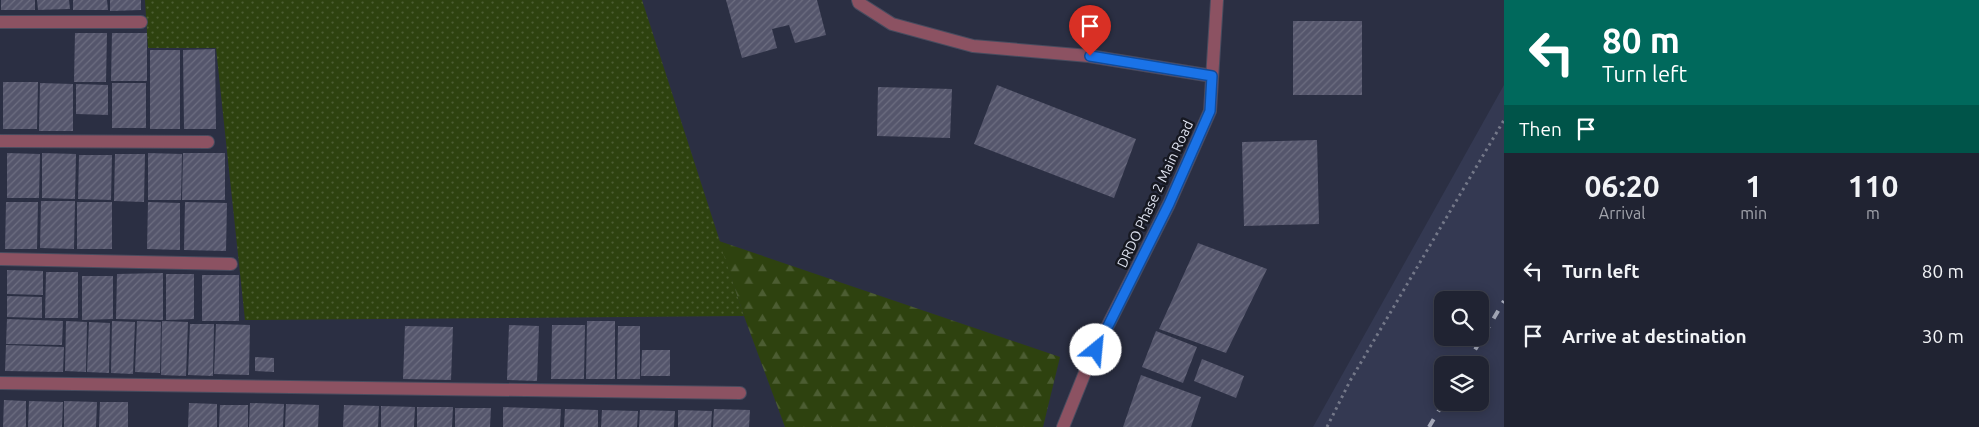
<!DOCTYPE html>
<style>
body{margin:0;font-family:Ubuntu,sans-serif;background:#282b3a;color:#f1f3f6;height:100vh;display:flex;flex-direction:column;font-size:19px;white-space:nowrap}
*{box-sizing:border-box;margin:0}
p{font-size:16px;color:#a2a4ac}
.icon{flex:none;width:28px;height:28px;fill:none;stroke:currentColor;stroke-width:2;stroke-linecap:round;stroke-linejoin:round}
.map{position:relative;flex:1;overflow:hidden}
.drawer{display:flex;flex-direction:column;background:#202332;width:475px}
.drawer>*{flex:none}
.top-card{background:#00695c;color:#fff;overflow:hidden}
.controls{position:absolute;left:1434px;top:291px;display:grid;gap:10px}
.controls a{display:grid;place-items:center;width:55px;height:55px;border-radius:10px;background:#202332;box-shadow:0 2px 12px #0003,0 0 0 1px #3d404d;font-size:25px}
.pin{position:absolute;display:grid;place-items:center;width:42px;height:42px;color:#fff;margin:-51px -21px;border-radius:50% 50% 50% 0;rotate:-45deg;box-shadow:0 0 5px #0007}
.pin .icon{rotate:45deg}
.me{position:absolute;width:55px;margin:-28px;rotate:28deg;stroke-linejoin:round;filter:drop-shadow(0 0 4px #0008)}
.turn{display:flex;align-items:center;gap:18px;height:105px;padding:0 15px;font-size:22px}
.turn .icon{width:65px;height:65px;stroke-width:2.5}
.turn b{display:block;font-size:35px;line-height:42px}
.then{display:flex;align-items:center;height:48px;padding:0 15px;background:#0003;gap:10px;font-size:19px}
.eta{display:flex;justify-content:space-evenly;align-items:center;height:85px;text-align:center}
.eta b{font-size:30px;font-weight:700;line-height:35px}
ul{padding:0;list-style:none}
li{display:flex;align-items:center;gap:15px;height:65px;padding:0 15px}
li div{flex:1}
li b{display:block;font-size:19px}
li em{font-style:normal}
main{display:flex;flex:1;min-height:0}
.map>svg:first-child{display:block}
.built{fill:#343952;fill-rule:evenodd}
.grass{fill:url(#grass-dots)}
.forest{fill:url(#forest-firs)}
.building{fill:url(#building-hatch)}
.lines{fill:none;stroke-linecap:round;stroke-linejoin:round}
.lane-casing{stroke:#484c5f;stroke-width:14}
.street-casing{stroke:#484c5f;stroke-width:14}
.path{stroke:#747889;stroke-width:3;stroke-dasharray:2.5 4;stroke-linecap:butt}
.lane{stroke:#8c5262;stroke-width:12}
.street{stroke:#8c5262;stroke-width:12}
.rail{stroke:#a3a7b7;stroke-width:4;stroke-dasharray:9 9;stroke-linecap:butt}
.route-casing{stroke:#114b97;stroke-width:12}
.route{stroke:#1a73e8;stroke-width:9}
.labels{text-anchor:middle;stroke-width:5;stroke-linejoin:round;paint-order:stroke}
.street-label{font-size:14px;fill:#e1e5f2;stroke:#161821}
</style>
<main>
<div class="map">
<svg width="1504" height="427" viewBox="0 0 1504 427">
<defs>
<pattern id="grass-dots" width="8" height="8" patternUnits="userSpaceOnUse" patternTransform="scale(1.25)"><rect width="8" height="8" fill="#2e420f"/><path d="M2 2h.1M6 6h.1" fill="none" stroke="#4c5d32" stroke-width="1.8" stroke-linecap="round"/></pattern>
<pattern id="forest-firs" width="22" height="20" patternUnits="userSpaceOnUse" patternTransform="scale(1.25)"><rect width="22" height="20" fill="#2e420f"/><path d="M5 1l3.5 6h-7zM16 11l3.5 6h-7z" fill="#4c5d32"/></pattern>
<pattern id="building-hatch" width="6" height="6" patternUnits="userSpaceOnUse" patternTransform="scale(1.25)"><rect width="6" height="6" fill="#55566c"/><path d="M-1 1l2-2M0 6l6-6M5 7l2-2" fill="none" stroke="#6d6e81"/></pattern>
</defs>
<rect width="100%" height="100%" fill="#2b2f43"/>
<!-- built -->
<path class="built" d="M1504 85V427H1313ZM1442 300H1480V338H1442ZM1442 365H1480V402H1442Z"/>
<!-- grass -->
<path class="grass" d="M145 0H642L744 316 245 320 216 48H148Z"/>
<!-- forest -->
<path class="forest" d="M719 241 1060 357 1043 427H785L744 316Z"/>
<!-- building -->
<g class="building">
<rect x="1" y="0" width="34" height="10"/>
<path d="M37 0H69L70 9 38 10Z"/>
<path d="M73 0H107L108 10H73Z"/>
<path d="M110 0H141V10L110 11Z"/>
<path d="M726 0H817L826 35 795 43 789 25 772 29 777 48 742 58Z"/>
<rect x="1293" y="21" width="69" height="74"/>
<path d="M75 33H107L106 82H74Z"/>
<path d="M112 33H147V81H111Z"/>
<path d="M215 49 216 129H184L183 50Z"/>
<rect x="150" y="50" width="30" height="79"/>
<path d="M3 82H38L37 129H3Z"/>
<path d="M40 83 73 84V131H39Z"/>
<rect x="112" y="83" width="34" height="45"/>
<path d="M76 84 108 85V115L76 114Z"/>
<path d="M997 85 1136 139 1114 198 974 144Z"/>
<path d="M878 87 952 89 950 138 877 136Z"/>
<path d="M1317 140 1319 224 1244 226 1242 142Z"/>
<path d="M7 153 40 154 39 198H7Z"/>
<path d="M42 153 76 154 75 199 42 198Z"/>
<path d="M148 153 182 154 181 200H148Z"/>
<path d="M183 153H225V200H182Z"/>
<path d="M115 154H145L144 202 114 201Z"/>
<path d="M79 155H112L111 200 78 199Z"/>
<path d="M41 201H75L74 249 40 248Z"/>
<path d="M6 202H38L37 249H5Z"/>
<rect x="77" y="202" width="35" height="47"/>
<path d="M148 202 180 203V250L147 249Z"/>
<path d="M185 202 227 203 226 251 184 250Z"/>
<path d="M1198 243 1267 269 1226 353 1159 329Z"/>
<path d="M7 270 43 271V295L7 294Z"/>
<path d="M46 272H78V318H45Z"/>
<path d="M163 273V320L116 319 117 274Z"/>
<path d="M166 274H194V319L166 320Z"/>
<rect x="202" y="275" width="37" height="46"/>
<path d="M82 276H113V319L82 320Z"/>
<path d="M7 296 42 297V318L7 317Z"/>
<path d="M7 319 63 321 62 345 6 344Z"/>
<path d="M66 321 87 322 86 372 65 371Z"/>
<path d="M112 321 135 322 133 374 111 373Z"/>
<path d="M137 321 161 322 160 373 135 372Z"/>
<path d="M162 321 188 322 186 376 161 375Z"/>
<path d="M587 321H615V379H586Z"/>
<path d="M89 322 110 323 109 373 87 372Z"/>
<path d="M190 324H214L213 376 188 375Z"/>
<path d="M216 324 250 325 249 375 214 374Z"/>
<path d="M509 325 539 326 537 381 507 380Z"/>
<path d="M552 325H585L584 379H551Z"/>
<path d="M405 326 453 327 451 380 403 379Z"/>
<path d="M618 326H640V379H617Z"/>
<path d="M1156 331 1197 347 1183 383 1142 367Z"/>
<path d="M6 345 64 347 63 372 5 371Z"/>
<path d="M642 350H670V376H641Z"/>
<path d="M255 357 274 358V372L255 371Z"/>
<path d="M1202 359 1244 376 1236 398 1194 381Z"/>
<path d="M1141 375 1201 397 1191 427H1123Z"/>
<path d="M4 400 26 401V427H3Z"/>
<path d="M29 401 63 402 62 427H28Z"/>
<path d="M64 401 97 402 96 427H64Z"/>
<path d="M100 402H128V427H99Z"/>
<path d="M189 403 217 404V427H188Z"/>
<path d="M250 403 284 404 283 427H249Z"/>
<path d="M286 404 319 405 318 427H285Z"/>
<path d="M220 405H248V427H219Z"/>
<path d="M344 405 379 406 378 427H343Z"/>
<path d="M381 406 415 407 414 427H381Z"/>
<path d="M417 407H453L452 427H417Z"/>
<path d="M503 407 561 409 560 427H503Z"/>
<path d="M455 408H491L490 427H455Z"/>
<path d="M565 409 598 410V427H564Z"/>
<path d="M714 409 750 410 749 427H713Z"/>
<path d="M602 410 638 411 637 427H601Z"/>
<path d="M640 410 675 411 674 427H639Z"/>
<path d="M678 410 712 411 711 427H678Z"/>
</g>
<g class="lines">
<defs>
<path id="lane" d="M858 0 859 3 892 24 973 46 1089 56 1212 76"/>
<g id="street">
<path d="M0 22H141"/>
<path d="M0 141 208 142"/>
<path d="M0 259 231 264"/>
<path d="M0 383 740 393"/>
<path d="M1063 427 1088 365 1169 204 1210 111 1217 0"/>
</g>
</defs>
<!-- lane casing -->
<use href="#lane" class="lane-casing"/>
<!-- street casing -->
<use href="#street" class="street-casing"/>
<!-- path -->
<path class="path" d="M1327 427 1350 381 1504 120"/>
<!-- lane -->
<use href="#lane" class="lane"/>
<!-- street -->
<use href="#street" class="street"/>
<!-- rail -->
<g class="rail">
<path d="M1466 365 1504 301"/>
<path d="M1429 427 1444 402"/>
</g>
</g>
<g class="lines">
<defs>
<path id="route" d="M1090 56 1212 76 1210 111 1169 204 1096 350"/>
</defs>
<!-- route casing -->
<use href="#route" class="route-casing"/>
<!-- route -->
<use href="#route" class="route"/>
</g>
<g class="labels">
<!-- street labels -->
<g class="street-label">
<text transform="translate(1155 194) rotate(-65)" y="5">DRDO Phase 2 Main Road</text>
</g>
</g>
</svg>
<div class="controls">
<a><svg class="icon" aria-label="search" viewBox="0 0 24 24"><circle cx="10" cy="10" r="6"/><path d="M15 15l6 6"/></svg></a>
<a><svg class="icon" aria-label="layers" viewBox="0 0 24 24"><path d="M12 4l9 5-9 5-9-5zM3 14l9 5 9-5"/></svg></a>
</div>
<div class="pin" style="left:1090px;top:56px;background:#d93025"><svg class="icon" aria-label="arrive" viewBox="0 0 24 24"><path d="M6 21V4h12l-3 4 3 4H6"/></svg></div>
<svg class="me" style="left:1096px;top:350px" viewBox="-20 -20 40 40"><circle r="19" fill="#fff"/><path d="M0-13L10 11 0 6-10 11z" fill="#1a73e8"/></svg>
</div>
<section class="drawer">
<div class="top-card">
<div class="turn"><svg class="icon" aria-label="left" viewBox="0 0 24 24"><path d="M17 20v-9H6M10 6l-5 5 5 5"/></svg><div><b>80 m</b>Turn left</div></div>
<div class="then">Then<svg class="icon" aria-label="arrive" viewBox="0 0 24 24"><path d="M6 21V4h12l-3 4 3 4H6"/></svg></div>
</div>
<div class="eta">
<div><b>06:20</b><p>Arrival</p></div>
<div><b>1</b><p>min</p></div>
<div><b>110</b><p>m</p></div>
</div>
<ul>
<li><svg class="icon" aria-label="left" viewBox="0 0 24 24"><path d="M17 20v-9H6M10 6l-5 5 5 5"/></svg><div><b>Turn left</b></div><em>80 m</em></li>
<li><svg class="icon" aria-label="arrive" viewBox="0 0 24 24"><path d="M6 21V4h12l-3 4 3 4H6"/></svg><div><b>Arrive at destination</b></div><em>30 m</em></li>
</ul>
</section>
</main>
